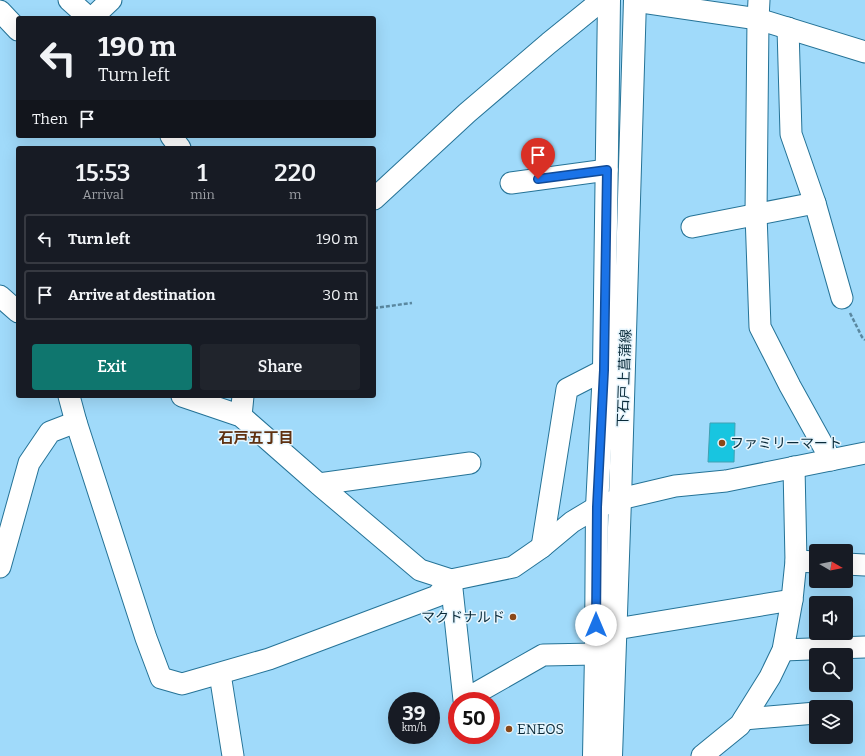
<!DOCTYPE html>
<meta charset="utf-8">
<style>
body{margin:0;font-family:Bitter,"Noto Sans JP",serif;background:#20242c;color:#f1f3f6;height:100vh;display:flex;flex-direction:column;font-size:15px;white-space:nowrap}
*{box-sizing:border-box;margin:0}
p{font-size:13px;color:#9ea1a6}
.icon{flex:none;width:22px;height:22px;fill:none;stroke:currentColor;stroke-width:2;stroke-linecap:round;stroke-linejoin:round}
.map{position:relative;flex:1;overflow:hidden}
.details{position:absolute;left:16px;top:146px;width:360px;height:252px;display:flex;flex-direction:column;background:#171b24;border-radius:4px;box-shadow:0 4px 16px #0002}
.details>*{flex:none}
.top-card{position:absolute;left:16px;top:16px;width:360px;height:122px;border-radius:4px;box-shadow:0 4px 16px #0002;background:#171b24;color:#f1f3f6;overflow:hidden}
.needle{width:26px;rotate:99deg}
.controls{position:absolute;left:809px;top:544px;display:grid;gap:8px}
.controls a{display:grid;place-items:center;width:44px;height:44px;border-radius:4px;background:#171b24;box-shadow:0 4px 16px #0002;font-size:20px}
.speed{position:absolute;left:388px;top:692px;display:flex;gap:8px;font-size:20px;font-weight:700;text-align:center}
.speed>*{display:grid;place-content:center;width:52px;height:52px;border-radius:50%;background:#171b24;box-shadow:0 4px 16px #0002;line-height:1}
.speed small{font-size:10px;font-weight:400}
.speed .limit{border:6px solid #d22;background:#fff;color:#111}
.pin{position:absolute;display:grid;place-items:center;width:34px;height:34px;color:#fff;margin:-41px -17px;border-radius:50% 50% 50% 0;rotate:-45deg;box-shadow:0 0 4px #0007}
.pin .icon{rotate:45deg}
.me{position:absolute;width:44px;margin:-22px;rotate:0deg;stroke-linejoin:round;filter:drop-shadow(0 0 3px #0008)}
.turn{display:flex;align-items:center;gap:14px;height:84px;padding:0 16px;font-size:18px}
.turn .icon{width:52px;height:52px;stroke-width:2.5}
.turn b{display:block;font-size:28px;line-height:34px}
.then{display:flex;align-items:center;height:38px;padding:0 16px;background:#0003;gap:8px;font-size:15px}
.eta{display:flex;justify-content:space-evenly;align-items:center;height:68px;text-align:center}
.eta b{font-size:24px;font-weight:600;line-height:28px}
.primary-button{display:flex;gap:8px;margin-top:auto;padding:8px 16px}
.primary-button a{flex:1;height:46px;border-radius:4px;background:#0f766e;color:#fff;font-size:16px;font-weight:600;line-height:46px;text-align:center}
.primary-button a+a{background:#20242c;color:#f1f3f6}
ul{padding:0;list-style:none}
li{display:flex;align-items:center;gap:12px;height:50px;margin:0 8px 6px;padding:0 8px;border:2px solid #363941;border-radius:4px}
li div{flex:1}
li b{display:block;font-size:15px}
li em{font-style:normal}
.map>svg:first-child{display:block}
.building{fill:#18c5e0;stroke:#40a1b3}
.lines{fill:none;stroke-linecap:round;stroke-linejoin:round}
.minor-casing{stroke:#257397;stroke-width:23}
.major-casing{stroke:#257397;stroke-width:24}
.path{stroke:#5a88a0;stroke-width:2.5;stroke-dasharray:4 2;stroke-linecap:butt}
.minor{stroke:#fff;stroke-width:21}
.major{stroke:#fff;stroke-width:22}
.route-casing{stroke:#114b97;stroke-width:10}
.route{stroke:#1a73e8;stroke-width:7}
.poi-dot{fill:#8b4818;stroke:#e6f5fd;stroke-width:1.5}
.labels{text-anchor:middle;stroke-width:3;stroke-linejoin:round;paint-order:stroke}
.street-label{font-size:14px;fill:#092a39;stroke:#e6f5fd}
.poi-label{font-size:14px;fill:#092a39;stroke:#e6f5fd;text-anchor:start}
.neighbourhood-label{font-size:15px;font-weight:bold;fill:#5f3111;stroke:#e6f5fd}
</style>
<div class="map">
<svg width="865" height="756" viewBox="0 0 865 756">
<rect width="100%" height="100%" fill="#a0dafa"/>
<!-- building -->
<path class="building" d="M710 423H735L734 462H708Z"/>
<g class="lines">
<defs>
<g id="minor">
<path d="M69 0 89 18"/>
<path d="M759 0 758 19 756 214 760 327 790 386 831 460"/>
<path d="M635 1 758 19 865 52"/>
<path d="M0 11 18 30"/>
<path d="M92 18 111 0"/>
<path d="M788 28 791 134 815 203 842 298"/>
<path d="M171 136 180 148"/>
<path d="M511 183 607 170"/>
<path d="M374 199 467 113 549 43 602 0"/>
<path d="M692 227 815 203"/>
<path d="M0 296 18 312"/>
<path d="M69 396 76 422 146 638 161 678 182 684 269 659 437 596 451 580"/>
<path d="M182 396 241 416 322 487 420 570 451 580 513 567 542 547 572 522 597 507 620 499 675 486 726 481 865 453"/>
<path d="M241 416 243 396"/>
<path d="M319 484 470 463"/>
<path d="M542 547 567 389 604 370"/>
<path d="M796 561 816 562"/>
<path d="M846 564 865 565"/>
<path d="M0 567 29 463 50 432 76 422"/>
<path d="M451 580 464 700 543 655 596 654"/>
<path d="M616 629 792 600"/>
<path d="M783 650 865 647"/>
<path d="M220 674 233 756"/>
<path d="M744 719 816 713"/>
<path d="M702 756 740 725 770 677 783 650 792 600 796 561 794 467"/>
</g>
<g id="major">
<path d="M594 756 596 654 597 507 604 370 609 0"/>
<path d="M611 756 620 499 635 0"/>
</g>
</defs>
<!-- minor casing -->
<use href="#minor" class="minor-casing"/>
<!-- major casing -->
<use href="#major" class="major-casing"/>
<!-- path -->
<g class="path">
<path d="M374 308 412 303"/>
<path d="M850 313 862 337 865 340"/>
</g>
<!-- minor -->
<use href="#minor" class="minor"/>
<!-- major -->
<use href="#major" class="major"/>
</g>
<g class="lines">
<defs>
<path id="route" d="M538 179 607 170 604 370 597 507 596 625"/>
</defs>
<!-- route casing -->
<use href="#route" class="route-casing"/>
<!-- route -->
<use href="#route" class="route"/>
</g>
<!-- markers -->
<g class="poi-dot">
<circle cx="722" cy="443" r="4"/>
<circle cx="513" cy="617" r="4"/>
<circle cx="509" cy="729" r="4"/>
</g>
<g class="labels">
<!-- street labels -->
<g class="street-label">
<text transform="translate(624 378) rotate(-88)" y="5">下石戸上菖蒲線</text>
</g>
<!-- poi labels -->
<g class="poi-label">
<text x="730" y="448">ファミリーマート</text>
<text x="505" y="622" text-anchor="end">マクドナルド</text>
<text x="517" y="734">ENEOS</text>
</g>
<!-- neighbourhood labels -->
<g class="neighbourhood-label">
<text x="256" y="443">石戸五丁目</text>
</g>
</g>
</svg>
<div class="controls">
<a><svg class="needle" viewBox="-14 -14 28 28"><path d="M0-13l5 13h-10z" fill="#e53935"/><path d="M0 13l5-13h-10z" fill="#9ea1a6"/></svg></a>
<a><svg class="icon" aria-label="sound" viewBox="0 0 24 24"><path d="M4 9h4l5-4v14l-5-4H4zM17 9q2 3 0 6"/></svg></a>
<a><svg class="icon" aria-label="search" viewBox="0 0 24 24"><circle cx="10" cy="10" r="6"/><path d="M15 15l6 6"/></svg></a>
<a><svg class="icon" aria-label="layers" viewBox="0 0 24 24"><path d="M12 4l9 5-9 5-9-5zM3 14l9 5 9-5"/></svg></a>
</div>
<div class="speed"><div>39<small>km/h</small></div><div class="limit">50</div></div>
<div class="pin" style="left:538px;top:179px;background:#d93025"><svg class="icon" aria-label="arrive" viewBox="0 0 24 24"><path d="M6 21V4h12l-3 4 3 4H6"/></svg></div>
<svg class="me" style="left:596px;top:625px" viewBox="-20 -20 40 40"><circle r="19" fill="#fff"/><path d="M0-13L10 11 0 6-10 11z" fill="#1a73e8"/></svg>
<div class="top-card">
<div class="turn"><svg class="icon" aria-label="left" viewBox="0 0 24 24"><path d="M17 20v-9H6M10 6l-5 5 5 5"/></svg><div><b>190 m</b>Turn left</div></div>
<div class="then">Then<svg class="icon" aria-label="arrive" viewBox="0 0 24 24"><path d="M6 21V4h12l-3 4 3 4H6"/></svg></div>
</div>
<section class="details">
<div class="eta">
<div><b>15:53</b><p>Arrival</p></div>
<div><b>1</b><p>min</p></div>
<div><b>220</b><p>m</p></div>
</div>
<ul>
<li><svg class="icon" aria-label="left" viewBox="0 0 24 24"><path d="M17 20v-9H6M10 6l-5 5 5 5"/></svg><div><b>Turn left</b></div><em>190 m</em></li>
<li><svg class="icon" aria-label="arrive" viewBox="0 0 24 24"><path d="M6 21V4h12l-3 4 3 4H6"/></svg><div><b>Arrive at destination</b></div><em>30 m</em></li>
</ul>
<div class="primary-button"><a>Exit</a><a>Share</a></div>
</section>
</div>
